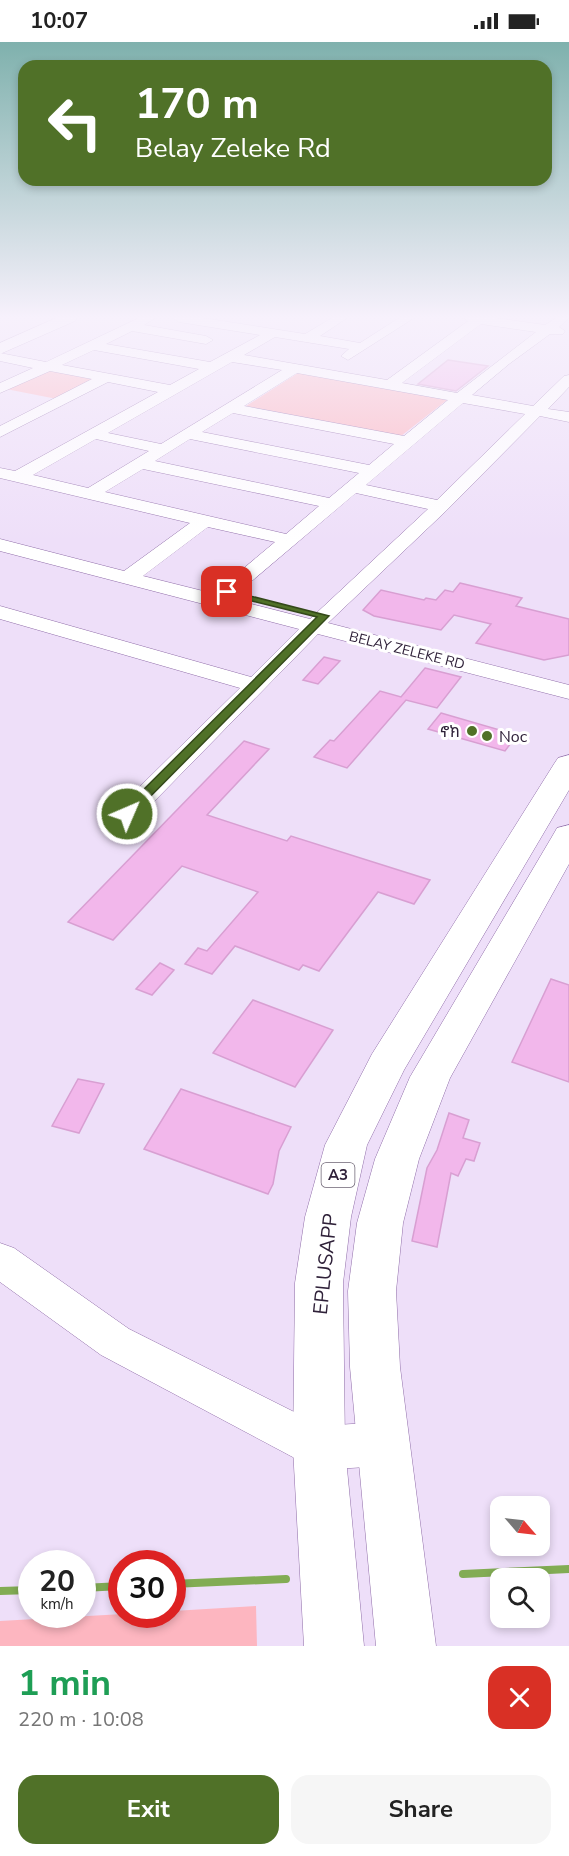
<!DOCTYPE html>
<meta charset="utf-8">
<style>
body{margin:0;font-family:"Nunito Sans","Noto Sans Ethiopic",sans-serif;background:#f6f6f6;color:#222;height:100vh;display:flex;flex-direction:column;font-size:22px;white-space:nowrap}
*{box-sizing:border-box;margin:0}
p{font-size:20px;color:#767676}
.icon{flex:none;width:33px;height:33px;fill:none;stroke:currentColor;stroke-width:2;stroke-linecap:round;stroke-linejoin:round}
.map{position:relative;height:1604px;overflow:hidden}
.sheet{display:flex;flex-direction:column;background:#fff;flex:1}
.sheet>*{flex:none}
.banner{position:absolute;left:18px;top:18px;width:534px;height:126px;border-radius:18px;box-shadow:0 3px 9px #0003;background:#507128;color:#fff;overflow:hidden}
.needle{width:39px;rotate:118deg}
.controls{position:absolute;left:490px;top:1454px;display:grid;gap:12px}
.controls a{display:grid;place-items:center;width:60px;height:60px;border-radius:12px;background:#fff;box-shadow:0 3px 9px #0003;font-size:30px}
.speed{position:absolute;left:18px;top:1508px;display:flex;gap:12px;font-size:30px;font-weight:700;text-align:center}
.speed>*{display:grid;place-content:center;width:78px;height:78px;border-radius:50%;background:#fff;box-shadow:0 3px 9px #0003;line-height:1}
.speed small{font-size:15px;font-weight:400}
.speed .limit{border:9px solid #d22;background:#fff;color:#111}
.pin{position:absolute;display:grid;place-items:center;width:51px;height:51px;color:#fff;margin:-26px;border-radius:12px;box-shadow:0 3px 9px #0006}
.me{position:absolute;width:66px;margin:-33px;rotate:45deg;stroke-linejoin:round;filter:drop-shadow(0 0 4px #0008)}
.turn{display:flex;align-items:center;gap:21px;height:126px;padding:0 18px;font-size:27px}
.turn .icon{width:78px;height:78px;stroke-width:2.5}
.turn b{display:block;font-size:42px;line-height:51px}
.round{display:grid;place-items:center;flex:none;width:63px;height:63px;border-radius:18px;background:#f6f6f6}
.summary{display:flex;align-items:center;justify-content:space-between;height:102px;padding:0 18px}
h1{font-size:36px;font-weight:700;line-height:45px;color:#1e9e55}
.action{display:flex;gap:12px;margin-top:auto;padding:12px 18px}
.action a{flex:1;height:69px;border-radius:18px;background:#507128;color:#fff;font-size:24px;font-weight:700;line-height:69px;text-align:center}
.action a+a{background:#f6f6f6;color:#222}
.status{display:flex;justify-content:space-between;align-items:center;height:42px;padding:0 30px;background:#fff;direction:ltr}
.status svg{height:16px;fill:currentColor}
.map>svg:first-child{display:block}
.green{fill:#fdb6c0}
.lines{fill:none;stroke-linecap:round;stroke-linejoin:round}
.stream{stroke:#82ac54;stroke-width:8}
.building{fill:#f2b7eb;stroke:#d89fd2;stroke-width:1.5}
.minor-casing{stroke:#906ea9;stroke-width:1}
.major-casing{stroke:#906ea9;stroke-width:1}
.highway-casing{stroke:#906ea9;stroke-width:1}
.minor{fill:#fff;fill-rule:evenodd}
.major{fill:#fff;fill-rule:evenodd}
.highway{fill:#fff;fill-rule:evenodd}
.route{fill:#507128;stroke:#34491a;stroke-width:1.5}
.poi-dot{fill:#507128;stroke:#fff;stroke-width:2}
.labels{text-anchor:middle;stroke-width:6;stroke-linejoin:round;paint-order:stroke}
.far-street-label{font-size:14px;fill:#2f2139;stroke:#fff}
.shield{fill:#fff;stroke:#6d6474;stroke-width:1.5}
.shield-label{font-size:15px;font-weight:bold;fill:#2f2139}
.poi-label{font-size:16px;fill:#2f2139;stroke:#fff;text-anchor:end}
.near-street-label{font-size:20px;fill:#2f2139;stroke:#fff}
</style>
<div class="status"><b>10:07</b><svg viewBox="0 0 49 12"><path d="M0 12V9h3v3zM5 12V6h3v6zM10 12V3h3v9zM15 12V0h3v12zM26 1h20v11H26zM47 4h2v5h-2z"/></svg></div>
<div class="map">
<svg width="569" height="1604" viewBox="0 0 569 1604">
<rect width="100%" height="100%" fill="#eedff9"/>
<!-- green -->
<g class="green">
<path d="M48 327 98 336 57 357 6 347Z"/>
<path d="M298 331 447 358 401 394 246 364Z"/>
<path d="M256 1564 257 1604H0V1579L123 1572H172L173 1569Z"/>
</g>
<g class="lines">
<!-- stream -->
<g class="stream">
<path d="M463 1532 569 1527"/>
<path d="M172 1542 286 1537"/>
<path d="M82 1546 122 1544"/>
<path d="M0 1549 32 1548"/>
</g>
</g>
<!-- building -->
<g class="building">
<path d="M448 318 488 324 456 349 418 342Z"/>
<path d="M460 541 522 556 516 564 569 577V613L544 618 476 601 491 582 454 573 441 588 374 574 363 568 381 548 424 558 426 556 436 558 445 548 453 550Z"/>
<path d="M324 615 340 619 318 642 303 638Z"/>
<path d="M425 626 461 635 437 666 406 658 347 726 314 715 330 698 334 699 380 649 401 655Z"/>
<path d="M441 671 517 693 505 709 428 687Z"/>
<path d="M244 699 269 707 207 773 287 799 291 794 430 838 414 862 378 850 319 929 303 923 299 928 235 904 212 932 185 922 198 906 207 909 258 850 182 824 113 898 68 880Z"/>
<path d="M160 921 174 928 152 953 136 947Z"/>
<path d="M551 937 569 943V1040L512 1020Z"/>
<path d="M253 958 333 988 295 1045 213 1011Z"/>
<path d="M78 1037 104 1042 79 1091 52 1084Z"/>
<path d="M181 1047 291 1085 279 1109 273 1142 268 1152 144 1107Z"/>
<path d="M449 1071 469 1078 463 1096 480 1101 474 1119 466 1117 458 1134 451 1131 437 1205 412 1199 427 1126 437 1108Z"/>
</g>
<g class="lines">
<defs>
<g id="minor">
<path d="M139 276H155L144 283 206 294 213 298 206 302 132 289 106 302 210 320 260 293 179 280 173 276H203L305 292 332 276H347L320 294 360 301 399 276H414L348 318 341 314 349 307 275 295 244 313 387 338 468 279 464 276H496L545 283 556 276H569L559 285 565 289 563 292H550L509 322 472 353 533 364 564 334 569 333V345L548 367 569 370V380L540 374 447 468 328 581 569 643V657L318 592 136 778 127 780 118 778 114 772 118 766 240 646 0 577V564L251 635 299 587 0 509V497L124 529 190 481 0 436V426L15 429 158 350 108 340 0 395V384L92 337 50 329 0 351V341L33 326 0 319V311L46 320ZM481 282 536 290 457 351 402 341ZM94 308 199 327 170 343 62 323ZM232 320 282 328 161 402 108 391ZM297 331 448 358 404 394 244 364ZM463 361 525 372 437 458 366 443ZM233 371 394 402 369 423 202 390ZM96 397 149 409 88 446 33 433ZM190 397 359 431 329 456 155 419ZM143 427 319 464 286 492 105 450ZM356 451 428 467 310 577 228 556 234 554ZM208 485 275 500 220 546 217 550 219 553 143 534Z"/>
<path d="M0 1201 14 1206 129 1287 322 1384 382 1380 397 1387 404 1402 397 1417 382 1424 319 1428 304 1421 101 1313 0 1240Z"/>
</g>
<path id="major" d="M56 276H77L75 279 0 312V301Z"/>
<g id="highway">
<path d="M569 713V748L404 1028 367 1103 351 1175 343 1241 345 1406 364 1604H304L293 1406 295 1241 305 1175 325 1103 372 1012 554 722 558 716Z"/>
<path d="M569 783V822L450 1036 419 1117 403 1181 396 1249 400 1325 436 1604H376L350 1325 348 1249 357 1181 375 1117 410 1035 553 793 557 786Z"/>
</g>
</defs>
<!-- minor casing -->
<use href="#minor" class="minor-casing"/>
<!-- major casing -->
<use href="#major" class="major-casing"/>
<!-- highway casing -->
<use href="#highway" class="highway-casing"/>
<!-- minor -->
<use href="#minor" class="minor"/>
<!-- major -->
<use href="#major" class="major"/>
<!-- highway -->
<use href="#highway" class="highway"/>
</g>
<!-- sky -->
<linearGradient id="sky" x2="0" y2="1"><stop stop-color="#7fb1ad"/><stop offset="0.55" stop-color="#f7f1fc"/><stop offset="1" stop-color="#f7f1fc" stop-opacity="0"/></linearGradient>
<rect width="569" height="500" fill="url(#sky)"/>
<!-- route -->
<path class="route" d="M223 547 329 574 131 774H122L120 772 122 769 317 575 223 552Z"/>
<!-- markers -->
<g class="poi-dot">
<circle cx="472" cy="689" r="6"/>
<circle cx="487" cy="694" r="6"/>
</g>
<g class="labels">
<!-- far-street labels -->
<g class="far-street-label">
<text transform="translate(407 608) rotate(14)" y="5">BELAY ZELEKE RD</text>
</g>
<!-- shield labels -->
<rect class="shield" x="321.5" y="1121" width="33" height="24" rx="4.5"/>
<g class="shield-label">
<text x="338" y="1138">A3</text>
</g>
<!-- poi labels -->
<g class="poi-label">
<text x="460" y="695">ኖክ</text>
<text x="499" y="700" text-anchor="start">Noc</text>
</g>
<!-- near-street labels -->
<g class="near-street-label">
<text transform="translate(325 1222) rotate(-84)" y="7">EPLUSAPP</text>
</g>
</g>
</svg>
<div class="controls">
<a><svg class="needle" viewBox="-14 -14 28 28"><path d="M0-13l5 13h-10z" fill="#e53935"/><path d="M0 13l5-13h-10z" fill="#767676"/></svg></a>
<a><svg class="icon" aria-label="search" viewBox="0 0 24 24"><circle cx="10" cy="10" r="6"/><path d="M15 15l6 6"/></svg></a>
</div>
<div class="speed"><div>20<small>km/h</small></div><div class="limit">30</div></div>
<div class="pin" style="left:227px;top:550px;background:#d93025"><svg class="icon" aria-label="arrive" viewBox="0 0 24 24"><path d="M6 21V4h12l-3 4 3 4H6"/></svg></div>
<svg class="me" style="left:127px;top:772px" viewBox="-20 -20 40 40"><circle r="17" fill="#507128" stroke="#fff" stroke-width="3"/><path d="M0-11L8 9 0 5-8 9z" fill="#fff"/></svg>
<div class="banner">
<div class="turn"><svg class="icon" aria-label="left" viewBox="0 0 24 24"><path d="M17 20v-9H6M10 6l-5 5 5 5"/></svg><div><b>170 m</b>Belay Zeleke Rd</div></div>
</div>
</div>
<section class="sheet">
<div class="summary"><div><h1>1 min</h1><p>220 m · 10:08</p></div><a class="round" style="background:#d93025;color:#fff"><svg class="icon" aria-label="close" viewBox="0 0 24 24"><path d="M6 6l12 12M18 6L6 18"/></svg></a></div>
<div class="action"><a>Exit</a><a>Share</a></div>
</section>
